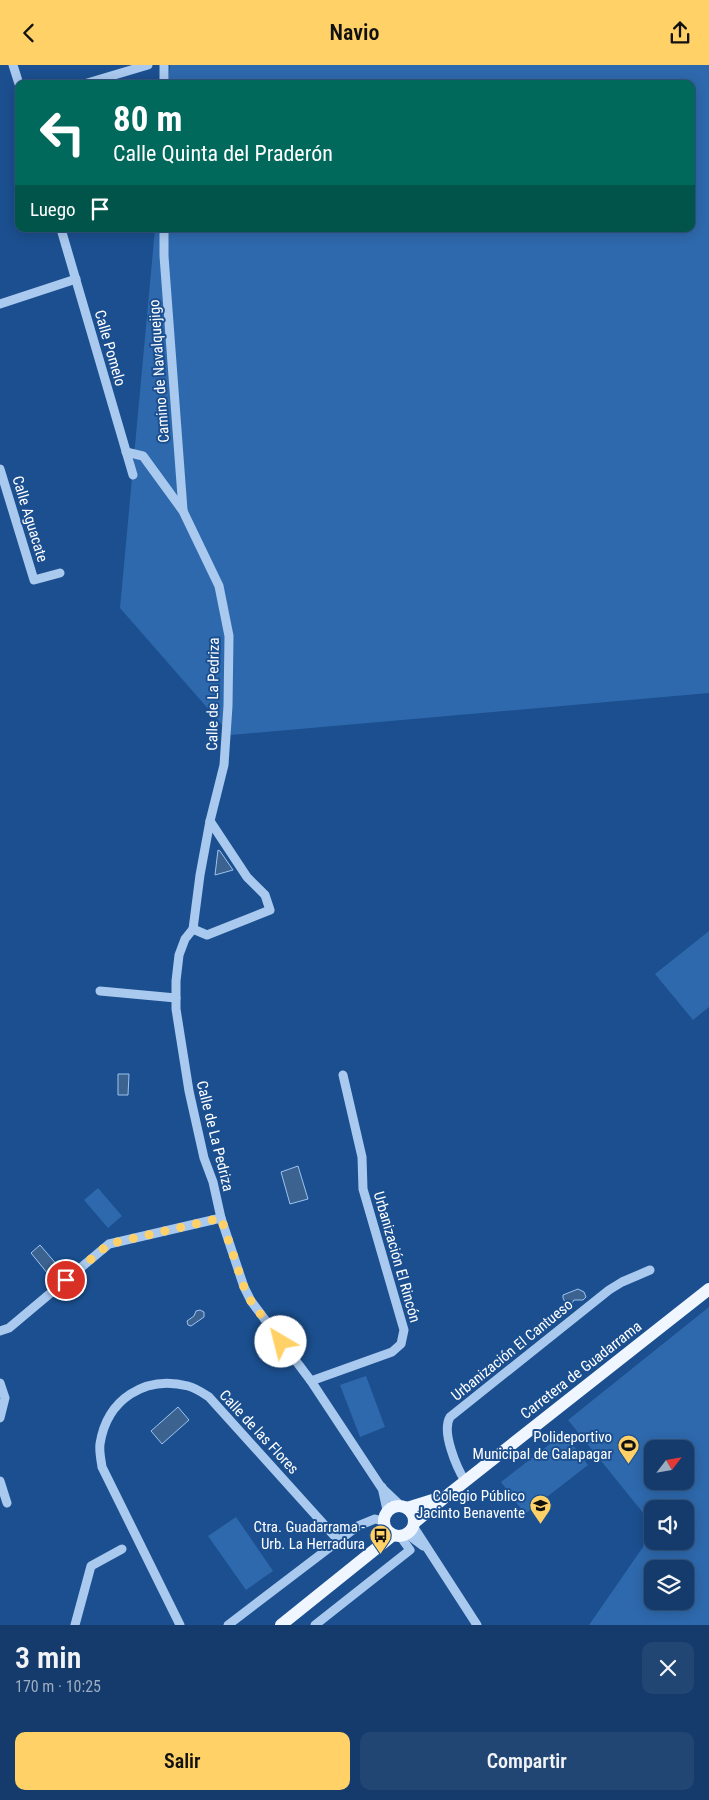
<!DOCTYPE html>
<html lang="es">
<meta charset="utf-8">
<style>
body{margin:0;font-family:"Roboto Condensed",sans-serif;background:#214673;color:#f1f3f6;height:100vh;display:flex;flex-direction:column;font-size:19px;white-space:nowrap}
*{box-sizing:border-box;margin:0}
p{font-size:16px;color:#9dadc1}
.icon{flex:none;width:28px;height:28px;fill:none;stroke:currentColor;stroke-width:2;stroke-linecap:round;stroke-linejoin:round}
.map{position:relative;height:1560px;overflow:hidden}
.panel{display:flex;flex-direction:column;background:#143b6b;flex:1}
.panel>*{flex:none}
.hud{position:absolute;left:15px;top:15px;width:680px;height:152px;border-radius:10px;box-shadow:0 2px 12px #0003,0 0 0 1px #33557e;background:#00695c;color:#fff;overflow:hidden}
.needle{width:32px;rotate:59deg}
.fabs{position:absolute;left:644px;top:1375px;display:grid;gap:10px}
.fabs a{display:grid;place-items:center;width:50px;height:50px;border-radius:10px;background:#143b6b;box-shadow:0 2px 12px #0003,0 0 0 1px #33557e;font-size:25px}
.pin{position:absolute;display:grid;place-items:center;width:42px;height:42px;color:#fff;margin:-21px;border:2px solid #fff;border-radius:50%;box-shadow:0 1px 5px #0007}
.me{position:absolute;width:55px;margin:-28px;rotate:323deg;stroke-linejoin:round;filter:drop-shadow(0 0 4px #0008)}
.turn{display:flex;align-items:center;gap:18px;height:105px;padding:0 15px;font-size:22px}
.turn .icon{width:65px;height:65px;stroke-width:2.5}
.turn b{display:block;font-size:35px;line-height:42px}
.then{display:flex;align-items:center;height:48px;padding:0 15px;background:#0003;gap:10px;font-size:19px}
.round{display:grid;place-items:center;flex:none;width:52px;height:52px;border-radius:10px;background:#214673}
.summary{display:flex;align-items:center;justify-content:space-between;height:85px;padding:0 15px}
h1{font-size:30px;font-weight:600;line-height:38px}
.primary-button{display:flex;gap:10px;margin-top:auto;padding:10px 15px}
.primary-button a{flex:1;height:58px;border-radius:10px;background:#ffd166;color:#111;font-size:20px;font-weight:600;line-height:58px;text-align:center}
.primary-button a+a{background:#214673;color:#f1f3f6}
header{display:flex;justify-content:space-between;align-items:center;height:65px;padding:0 15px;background:#ffd166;color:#111;font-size:22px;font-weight:600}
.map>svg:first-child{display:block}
.green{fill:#2e69ad;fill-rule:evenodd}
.water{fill:#3c6290;stroke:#9cc4f0}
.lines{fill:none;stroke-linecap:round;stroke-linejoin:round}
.minor{stroke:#a9c9ee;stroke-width:9}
.major{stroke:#f0f6ff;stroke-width:12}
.route{stroke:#ffd166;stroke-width:9;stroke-dasharray:0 16.2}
.labels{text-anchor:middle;stroke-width:4;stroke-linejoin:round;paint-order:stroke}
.street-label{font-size:15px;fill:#fff;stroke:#1b4f8f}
.poi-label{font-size:15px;fill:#fff;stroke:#1b4f8f;text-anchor:end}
</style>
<header><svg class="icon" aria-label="back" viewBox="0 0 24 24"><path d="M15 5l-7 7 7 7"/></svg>Navio<svg class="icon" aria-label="share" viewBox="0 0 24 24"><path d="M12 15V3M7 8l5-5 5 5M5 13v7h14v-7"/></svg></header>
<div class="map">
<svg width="709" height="1560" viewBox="0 0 709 1560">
<rect width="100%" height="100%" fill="#1b4f8f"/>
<!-- green -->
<g class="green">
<path d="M170 0H709V628L231 670 120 543 155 164H691V19H168Z"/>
<path d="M709 866V942L693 955 655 909Z"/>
<path d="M98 1123 122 1151 108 1163 84 1135Z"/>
<path d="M709 1242V1560H589L643 1482 648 1454 568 1355ZM652 1384H685V1416H652ZM652 1444H685V1476H652ZM652 1504H685V1536H652Z"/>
<path d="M366 1311 385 1362 360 1372 340 1320Z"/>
<path d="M564 1368 588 1400 525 1449 501 1417Z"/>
<path d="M236 1452 273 1506 246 1525 208 1471Z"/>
</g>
<!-- water -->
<g class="water">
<path d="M218 785 220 786 233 805 215 810Z"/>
<path d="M118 1009H129L128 1030H118Z"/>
<path d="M298 1101 308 1134 290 1139 281 1107Z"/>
<path d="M40 1180 58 1201 48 1209 31 1188Z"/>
<path d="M578 1224 584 1227 586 1232 583 1235H574L570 1241H567L563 1233V1230Z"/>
<path d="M200 1245 204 1247V1252L191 1261 188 1260 187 1256 194 1251 196 1246Z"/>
<path d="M178 1342 189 1355 162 1379 151 1366Z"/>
</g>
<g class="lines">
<!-- minor -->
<g class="minor">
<path d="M13 0 19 19"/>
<path d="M84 19 148 0"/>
<path d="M164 19V0"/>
<path d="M61 164 133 410"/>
<path d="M164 164V191L183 445"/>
<path d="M0 239 76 214"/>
<path d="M126 387 143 391 183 446 219 521 229 571 228 641 224 700 210 756 200 810 193 864 185 874 179 890 176 916V944L189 1026 204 1093 213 1117 221 1153 244 1222 251 1236 311 1316 381 1422 400 1440"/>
<path d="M0 404 34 515 60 508"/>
<path d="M193 864 207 870 270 845 265 830 247 812 210 756"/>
<path d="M100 926 176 933"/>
<path d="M0 1266 9 1263 109 1179 221 1153"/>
<path d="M311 1316 392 1287 401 1279 404 1265 363 1124 362 1092 343 1010"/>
<path d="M0 1318 5 1333 0 1353"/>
<path d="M0 1416 7 1438"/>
<path d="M465 1416C457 1403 441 1367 450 1352L609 1225 622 1217 650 1205"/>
<path d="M382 1422 387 1445"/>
<path d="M413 1461 477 1560"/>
<path d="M407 1469 423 1481"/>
<path d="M75 1560 91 1501 122 1484"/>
<path d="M180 1560 102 1402C101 1395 99 1386 100 1379 107 1334 145 1310 188 1321 196 1323 203 1328 209 1332L338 1475"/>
<path d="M228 1560 358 1461 375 1454 383 1456"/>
<path d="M315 1560 410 1485 400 1471"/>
</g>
<!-- major -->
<g class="major">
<circle cx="399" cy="1456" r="15"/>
<path d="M407 1443 439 1433"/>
<path d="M414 1458 449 1429 709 1224"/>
<path d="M281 1560 393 1470"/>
</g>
</g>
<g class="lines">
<!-- route -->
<path class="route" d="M66 1215 109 1179 221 1153 244 1222 251 1236 281 1277"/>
</g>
<!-- icons -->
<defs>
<symbol id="stadium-pin" viewBox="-11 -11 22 30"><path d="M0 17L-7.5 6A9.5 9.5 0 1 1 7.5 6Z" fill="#ffd166" stroke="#1b4f8f"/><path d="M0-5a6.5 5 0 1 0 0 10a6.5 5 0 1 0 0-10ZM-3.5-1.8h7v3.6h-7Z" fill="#111"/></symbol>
<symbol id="school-pin" viewBox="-11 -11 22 30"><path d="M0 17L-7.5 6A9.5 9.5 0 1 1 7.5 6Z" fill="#ffd166" stroke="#1b4f8f"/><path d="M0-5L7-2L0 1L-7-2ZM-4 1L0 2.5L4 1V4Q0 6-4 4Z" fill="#111"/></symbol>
<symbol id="bus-pin" viewBox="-11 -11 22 30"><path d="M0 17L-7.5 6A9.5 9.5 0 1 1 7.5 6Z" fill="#ffd166" stroke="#1b4f8f"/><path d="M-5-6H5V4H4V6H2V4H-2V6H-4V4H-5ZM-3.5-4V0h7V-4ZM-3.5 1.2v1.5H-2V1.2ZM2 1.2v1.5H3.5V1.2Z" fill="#111"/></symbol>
</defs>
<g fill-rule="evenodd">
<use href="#stadium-pin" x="616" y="1368" width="25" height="34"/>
<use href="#school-pin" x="528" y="1428" width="25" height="34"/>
<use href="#bus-pin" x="368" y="1458" width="25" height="34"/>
</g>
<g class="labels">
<!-- street labels -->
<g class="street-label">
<text transform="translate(110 283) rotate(74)" y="5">Calle Pomelo</text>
<text transform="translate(159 306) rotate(-94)" y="5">Camino de Navalquejigo</text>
<text transform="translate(30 454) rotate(73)" y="5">Calle Aguacate</text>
<text transform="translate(213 629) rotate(-89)" y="5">Calle de La Pedriza</text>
<text transform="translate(215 1071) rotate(76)" y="5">Calle de La Pedriza</text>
<text transform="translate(397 1192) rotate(74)" y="5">Urbanización El Rincón</text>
<text transform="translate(512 1285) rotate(-39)" y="5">Urbanización El Cantueso</text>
<text transform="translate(581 1305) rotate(-38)" y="5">Carretera de Guadarrama</text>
<text transform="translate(259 1367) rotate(47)" y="5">Calle de las Flores</text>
</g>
<!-- poi labels -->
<g class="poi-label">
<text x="612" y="1377">Polideportivo<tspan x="612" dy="17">Municipal de Galapagar</tspan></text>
<text x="525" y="1436">Colegio Público<tspan x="525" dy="17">Jacinto Benavente</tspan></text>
<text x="365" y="1467">Ctra. Guadarrama -<tspan x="365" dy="17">Urb. La Herradura</tspan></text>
</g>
</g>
</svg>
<div class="fabs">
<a><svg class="needle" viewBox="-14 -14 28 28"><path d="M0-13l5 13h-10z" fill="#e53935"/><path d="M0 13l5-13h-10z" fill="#9dadc1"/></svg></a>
<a><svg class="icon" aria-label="sound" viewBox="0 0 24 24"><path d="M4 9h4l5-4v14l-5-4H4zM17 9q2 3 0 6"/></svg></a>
<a><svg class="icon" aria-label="layers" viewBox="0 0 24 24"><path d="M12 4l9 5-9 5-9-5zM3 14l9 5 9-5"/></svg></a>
</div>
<div class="pin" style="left:66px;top:1215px;background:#d93025"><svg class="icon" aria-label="arrive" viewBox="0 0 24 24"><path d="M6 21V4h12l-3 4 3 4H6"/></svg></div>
<svg class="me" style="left:281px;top:1277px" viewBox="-20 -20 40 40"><circle r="19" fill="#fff"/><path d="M0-13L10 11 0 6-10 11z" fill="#ffd166"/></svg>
<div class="hud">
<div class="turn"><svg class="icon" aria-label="left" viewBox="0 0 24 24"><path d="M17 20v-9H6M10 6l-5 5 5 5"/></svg><div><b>80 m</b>Calle Quinta del Praderón</div></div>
<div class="then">Luego<svg class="icon" aria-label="arrive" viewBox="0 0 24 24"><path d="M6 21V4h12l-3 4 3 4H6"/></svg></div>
</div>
</div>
<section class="panel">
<div class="summary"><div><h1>3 min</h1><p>170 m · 10:25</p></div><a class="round"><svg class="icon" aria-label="close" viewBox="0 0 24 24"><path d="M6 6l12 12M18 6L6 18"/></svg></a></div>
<div class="primary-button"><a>Salir</a><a>Compartir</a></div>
</section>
